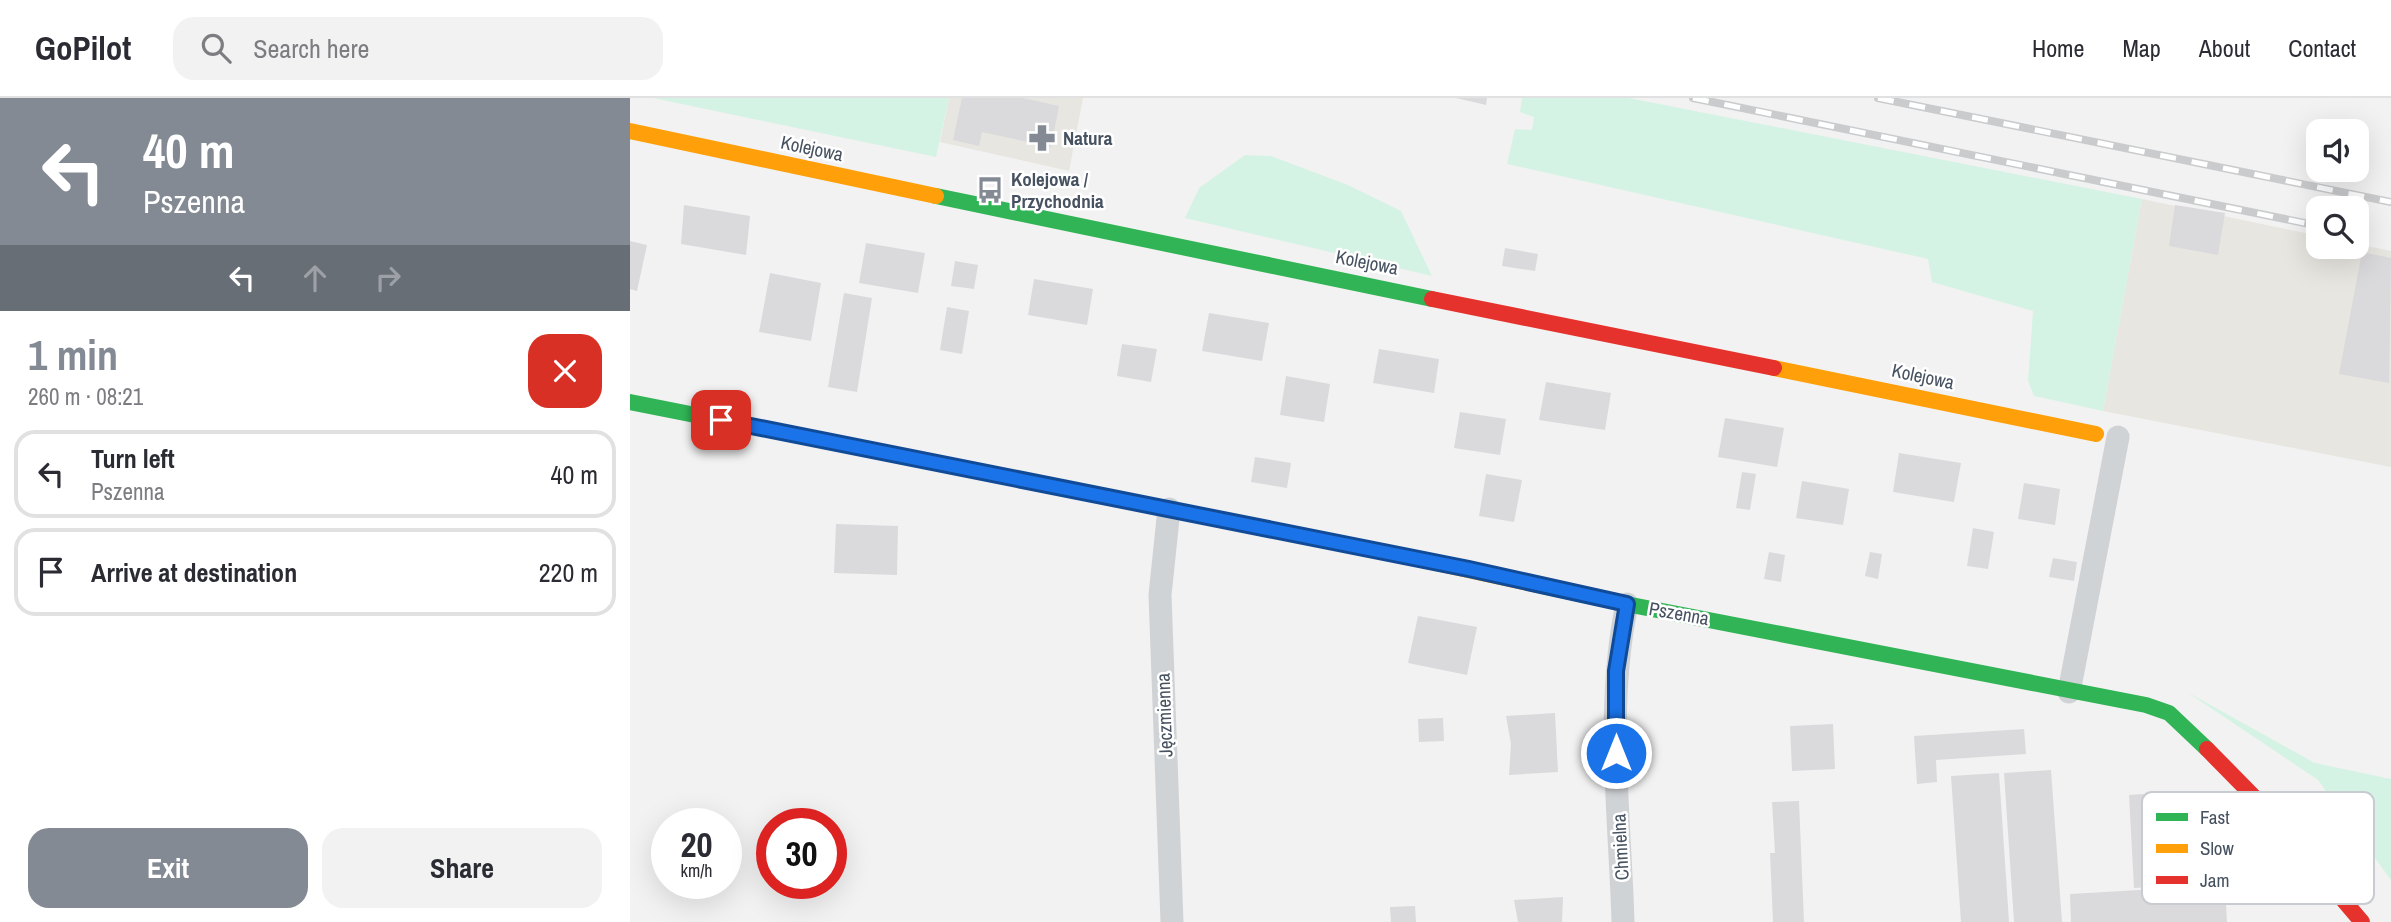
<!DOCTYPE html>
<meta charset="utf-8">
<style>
body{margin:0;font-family:"Archivo Narrow",sans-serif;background:#f2f2f3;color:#2b2b33;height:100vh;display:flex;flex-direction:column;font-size:26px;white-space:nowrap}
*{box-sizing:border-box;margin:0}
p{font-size:23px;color:#7c7c81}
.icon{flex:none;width:38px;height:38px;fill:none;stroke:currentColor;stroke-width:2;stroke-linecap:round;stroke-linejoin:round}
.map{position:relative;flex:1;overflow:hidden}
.side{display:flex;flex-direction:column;background:#fff;width:630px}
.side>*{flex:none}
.guide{background:#838a94;color:#fff;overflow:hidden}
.tools{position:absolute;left:1676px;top:21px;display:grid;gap:14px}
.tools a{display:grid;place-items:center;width:63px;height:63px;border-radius:14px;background:#fff;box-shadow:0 7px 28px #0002;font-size:35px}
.speed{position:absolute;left:21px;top:710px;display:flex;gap:14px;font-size:35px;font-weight:700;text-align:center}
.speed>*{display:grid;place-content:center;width:91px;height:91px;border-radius:50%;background:#fff;box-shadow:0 7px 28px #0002;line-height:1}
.speed small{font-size:18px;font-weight:400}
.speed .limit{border:10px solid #d22;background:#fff;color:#111}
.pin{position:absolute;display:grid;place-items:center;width:60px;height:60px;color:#fff;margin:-30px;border-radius:14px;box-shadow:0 4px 10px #0006}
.me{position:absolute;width:77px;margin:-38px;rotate:0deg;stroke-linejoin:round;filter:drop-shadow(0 0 5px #0008)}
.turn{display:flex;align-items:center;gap:24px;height:147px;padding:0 28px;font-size:32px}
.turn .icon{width:91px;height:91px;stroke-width:2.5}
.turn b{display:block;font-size:49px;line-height:60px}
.lanes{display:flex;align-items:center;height:66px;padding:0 28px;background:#0003;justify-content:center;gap:35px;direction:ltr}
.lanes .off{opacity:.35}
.round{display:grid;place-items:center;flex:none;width:74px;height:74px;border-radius:21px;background:#f2f2f3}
.overview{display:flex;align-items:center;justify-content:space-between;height:119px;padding:0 28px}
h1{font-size:42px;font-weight:800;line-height:52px;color:#838a94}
.cta{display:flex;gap:14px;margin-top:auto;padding:14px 28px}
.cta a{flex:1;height:80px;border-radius:21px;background:#838a94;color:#fff;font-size:28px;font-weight:800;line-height:80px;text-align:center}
.cta a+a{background:#f2f2f3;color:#2b2b33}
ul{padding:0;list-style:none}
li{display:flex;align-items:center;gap:21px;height:88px;margin:0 14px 10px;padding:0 14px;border:4px solid #e1e1e2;border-radius:21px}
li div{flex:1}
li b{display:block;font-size:26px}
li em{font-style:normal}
header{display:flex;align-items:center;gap:42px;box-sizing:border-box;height:98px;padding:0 35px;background:#fff;border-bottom:2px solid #e1e1e2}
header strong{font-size:33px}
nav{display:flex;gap:38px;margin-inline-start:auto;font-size:24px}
.search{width:490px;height:63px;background:#f2f2f3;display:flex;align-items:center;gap:18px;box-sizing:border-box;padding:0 24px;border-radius:21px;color:#7c7c81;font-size:26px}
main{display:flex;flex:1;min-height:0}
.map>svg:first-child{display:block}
.commercial{fill:#e7e6e0}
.green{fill:#d5f3e4}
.building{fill:#dadadd}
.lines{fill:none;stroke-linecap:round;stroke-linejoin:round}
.street{stroke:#d0d3d6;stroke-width:23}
.fast{stroke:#30b455;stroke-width:16}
.slow{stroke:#ff9f0a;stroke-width:16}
.jam{stroke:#e5322d;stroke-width:16}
.rail-casing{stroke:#c9cbcd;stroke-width:8}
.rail{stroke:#fff;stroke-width:5;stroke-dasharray:16;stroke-linecap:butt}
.route-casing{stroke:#114b97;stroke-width:18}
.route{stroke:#1a73e8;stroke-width:12}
.labels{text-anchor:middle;stroke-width:5;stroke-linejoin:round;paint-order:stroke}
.poi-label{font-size:19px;font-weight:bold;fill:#475261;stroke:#fff;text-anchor:start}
.street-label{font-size:19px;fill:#475261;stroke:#fff}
.key{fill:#fff;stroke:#c8cbd0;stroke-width:2}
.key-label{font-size:19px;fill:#475261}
</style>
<header>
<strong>GoPilot</strong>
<div class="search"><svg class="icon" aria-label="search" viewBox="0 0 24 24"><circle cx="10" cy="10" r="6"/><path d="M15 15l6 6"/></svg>Search here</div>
<nav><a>Home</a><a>Map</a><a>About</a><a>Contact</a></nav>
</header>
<main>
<section class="side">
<div class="guide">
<div class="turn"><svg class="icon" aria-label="left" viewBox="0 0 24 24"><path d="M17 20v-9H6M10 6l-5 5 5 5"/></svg><div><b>40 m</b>Pszenna</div></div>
<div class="lanes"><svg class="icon" aria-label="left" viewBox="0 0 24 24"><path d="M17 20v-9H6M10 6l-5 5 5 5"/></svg><svg class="icon off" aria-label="ahead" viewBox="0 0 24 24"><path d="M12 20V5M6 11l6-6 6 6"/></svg><svg class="icon off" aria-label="right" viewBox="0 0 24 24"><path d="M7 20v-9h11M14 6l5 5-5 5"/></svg></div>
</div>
<div class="overview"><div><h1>1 min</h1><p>260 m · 08:21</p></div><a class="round" style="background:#d93025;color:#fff"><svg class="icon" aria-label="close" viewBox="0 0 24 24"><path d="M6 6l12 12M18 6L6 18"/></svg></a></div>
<ul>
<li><svg class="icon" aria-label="left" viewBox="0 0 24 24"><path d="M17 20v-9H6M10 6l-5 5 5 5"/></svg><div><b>Turn left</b><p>Pszenna</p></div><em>40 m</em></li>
<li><svg class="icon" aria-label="arrive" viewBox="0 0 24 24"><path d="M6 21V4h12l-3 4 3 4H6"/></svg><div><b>Arrive at destination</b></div><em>220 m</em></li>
</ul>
<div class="cta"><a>Exit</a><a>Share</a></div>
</section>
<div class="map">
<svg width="1761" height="824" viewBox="0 0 1761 824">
<rect width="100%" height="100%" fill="#f3f2f2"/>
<!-- commercial -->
<g class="commercial">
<path d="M319 0H453L439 73 310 44Z"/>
<path d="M1512 101 1689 138V149H1727V146L1761 153V369L1473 313Z"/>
</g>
<!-- green -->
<g class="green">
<path d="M23 0H319L306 59Z"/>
<path d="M892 0H999L1512 101 1473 313 1404 298 1398 283 1403 213 1302 184 1298 161 877 66 885 31 902 32 904 19 890 14Z"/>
<path d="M615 57 641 58 718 87 771 113 802 178 555 120 569 90Z"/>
<path d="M1557 594 1685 665 1761 681V782L1688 682Z"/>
</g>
<!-- building -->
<g class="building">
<path d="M332 0H393L429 8 421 49 352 34 349 48 323 42Z"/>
<path d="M826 0H857L856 7Z"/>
<path d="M54 107 120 118 116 157 51 146Z"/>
<path d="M1545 107 1595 115 1588 157 1539 148Z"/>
<path d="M0 143 17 147 7 193 0 191Z"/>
<path d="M236 145 295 155 288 195 229 185Z"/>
<path d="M875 150 908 156 905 173 872 168Z"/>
<path d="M1732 154 1761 160 1759 285 1709 276Z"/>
<path d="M325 163 348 167 344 191 321 188Z"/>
<path d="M140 175 191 185 181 243 129 234Z"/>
<path d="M404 181 463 191 457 227 398 217Z"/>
<path d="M214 195 242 200 227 294 198 289Z"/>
<path d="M317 209 339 213 332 256 310 252Z"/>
<path d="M579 215 639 225 632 263 572 253Z"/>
<path d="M492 246 527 251 521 284 487 278Z"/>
<path d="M749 251 809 261 804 295 743 285Z"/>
<path d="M656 278 700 286 694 324 650 317Z"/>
<path d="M916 284 981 295 975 332 909 322Z"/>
<path d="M830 314 876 321 870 357 824 350Z"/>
<path d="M1095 320 1154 330 1147 369 1088 359Z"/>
<path d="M1269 355 1331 365 1324 404 1263 394Z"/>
<path d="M625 359 661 365 657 390 621 384Z"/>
<path d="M1112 374 1126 376 1120 412 1106 410Z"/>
<path d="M856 376 892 382 884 424 849 418Z"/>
<path d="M1172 383 1219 391 1213 427 1166 420Z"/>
<path d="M1394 385 1430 391 1425 427 1388 421Z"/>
<path d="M206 426 268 428 267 477 204 475Z"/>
<path d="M1343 430 1364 434 1358 471 1337 468Z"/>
<path d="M1139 454 1155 457 1151 484 1134 481Z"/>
<path d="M1240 454 1252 456 1248 481 1235 478Z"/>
<path d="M1423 460 1447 464 1444 483 1419 479Z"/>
<path d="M788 518 847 529 837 577 778 565Z"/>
<path d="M925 615 928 674 879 677 881 646 876 618Z"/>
<path d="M813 620 814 643 789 644 788 621Z"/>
<path d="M1203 626 1205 671 1162 673 1160 628Z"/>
<path d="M1394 631 1396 656 1306 662 1307 684 1287 686 1284 638Z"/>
<path d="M1421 672 1432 824H1384L1374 675Z"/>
<path d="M1369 675 1379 824H1331L1321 678Z"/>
<path d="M1528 695 1530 734 1559 732 1562 787 1504 790 1499 697Z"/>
<path d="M1169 703 1174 824H1143L1140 755H1145L1142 704Z"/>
<path d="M1595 787 1597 824H1441L1440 796Z"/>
<path d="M933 799 932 824H888L884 802Z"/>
<path d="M785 808 786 824H761L760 809Z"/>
</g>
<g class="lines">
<!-- street -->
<g class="street">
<path d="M539 411 530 497 542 824"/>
<path d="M1439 594 1488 339"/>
<path d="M993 824C990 719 975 610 997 506"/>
</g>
<!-- fast -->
<g class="fast">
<path d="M306 98 802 201"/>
<path d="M0 304 769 457"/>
<path d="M991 505 1516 607 1539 615 1577 651"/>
</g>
<!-- slow -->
<g class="slow">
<path d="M0 33 306 98"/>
<path d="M1144 270 1466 336"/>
<path d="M769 457 991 505"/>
</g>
<!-- jam -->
<g class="jam">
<path d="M802 201 1144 270"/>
<path d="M1577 651 1635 710 1732 824"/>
</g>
<defs>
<g id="rail">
<path d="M1063 0 1689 128"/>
<path d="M1248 0 1761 104"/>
</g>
</defs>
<!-- rail casing -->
<use href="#rail" class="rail-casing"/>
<!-- rail -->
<use href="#rail" class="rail"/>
</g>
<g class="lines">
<defs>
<path id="route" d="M91 322 839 471 997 506 986 573V655"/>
</defs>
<!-- route casing -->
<use href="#route" class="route-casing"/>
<!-- route -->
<use href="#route" class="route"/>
</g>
<!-- icons -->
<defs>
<symbol id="pharmacy-bare" viewBox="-9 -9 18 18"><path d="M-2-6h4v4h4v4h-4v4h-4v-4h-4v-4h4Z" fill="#838a94" stroke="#fff" stroke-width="2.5" paint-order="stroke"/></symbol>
<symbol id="bus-bare" viewBox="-9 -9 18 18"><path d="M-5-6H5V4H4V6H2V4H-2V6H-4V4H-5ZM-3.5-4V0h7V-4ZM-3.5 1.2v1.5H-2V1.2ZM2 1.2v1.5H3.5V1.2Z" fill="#838a94" stroke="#fff" stroke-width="2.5" paint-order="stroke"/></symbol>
</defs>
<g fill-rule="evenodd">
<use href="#pharmacy-bare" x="393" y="21" width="38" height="38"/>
<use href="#bus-bare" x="341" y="73" width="38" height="38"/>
</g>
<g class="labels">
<!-- poi labels -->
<g class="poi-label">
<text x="433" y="47">Natura</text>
<text x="381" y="88">Kolejowa /<tspan x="381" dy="22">Przychodnia</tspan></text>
</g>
<!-- street labels -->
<g class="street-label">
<text transform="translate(182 50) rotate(12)" y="7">Kolejowa</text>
<text transform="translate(737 164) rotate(11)" y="7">Kolejowa</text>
<text transform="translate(1293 278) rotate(12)" y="7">Kolejowa</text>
<text transform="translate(1049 515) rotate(10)" y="7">Pszenna</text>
<text transform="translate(534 617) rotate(-92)" y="7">Jęczmienna</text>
<text transform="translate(990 749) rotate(-93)" y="7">Chmielna</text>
</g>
</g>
<!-- legend -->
<rect x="1512" y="694" width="232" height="112" rx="10" class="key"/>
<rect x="1526" y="715" width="32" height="8" fill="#30b455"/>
<rect x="1526" y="746" width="32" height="9" fill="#ff9f0a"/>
<rect x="1526" y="778" width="32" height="8" fill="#e5322d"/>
<g class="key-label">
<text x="1570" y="726">Fast</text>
<text x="1570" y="757">Slow</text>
<text x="1570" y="789">Jam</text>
</g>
</svg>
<div class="tools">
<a><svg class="icon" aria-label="sound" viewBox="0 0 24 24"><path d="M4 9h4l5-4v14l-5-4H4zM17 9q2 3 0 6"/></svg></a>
<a><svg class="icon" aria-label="search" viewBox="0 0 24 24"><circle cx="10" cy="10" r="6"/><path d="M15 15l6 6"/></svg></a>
</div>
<div class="speed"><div>20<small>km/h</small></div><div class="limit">30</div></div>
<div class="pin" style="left:91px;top:322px;background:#d93025"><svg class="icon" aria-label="arrive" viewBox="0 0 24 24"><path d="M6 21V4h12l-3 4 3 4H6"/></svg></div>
<svg class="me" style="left:986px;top:655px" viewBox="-20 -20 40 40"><circle r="17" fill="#1a73e8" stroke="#fff" stroke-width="3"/><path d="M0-11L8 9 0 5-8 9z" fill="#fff"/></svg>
</div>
</main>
